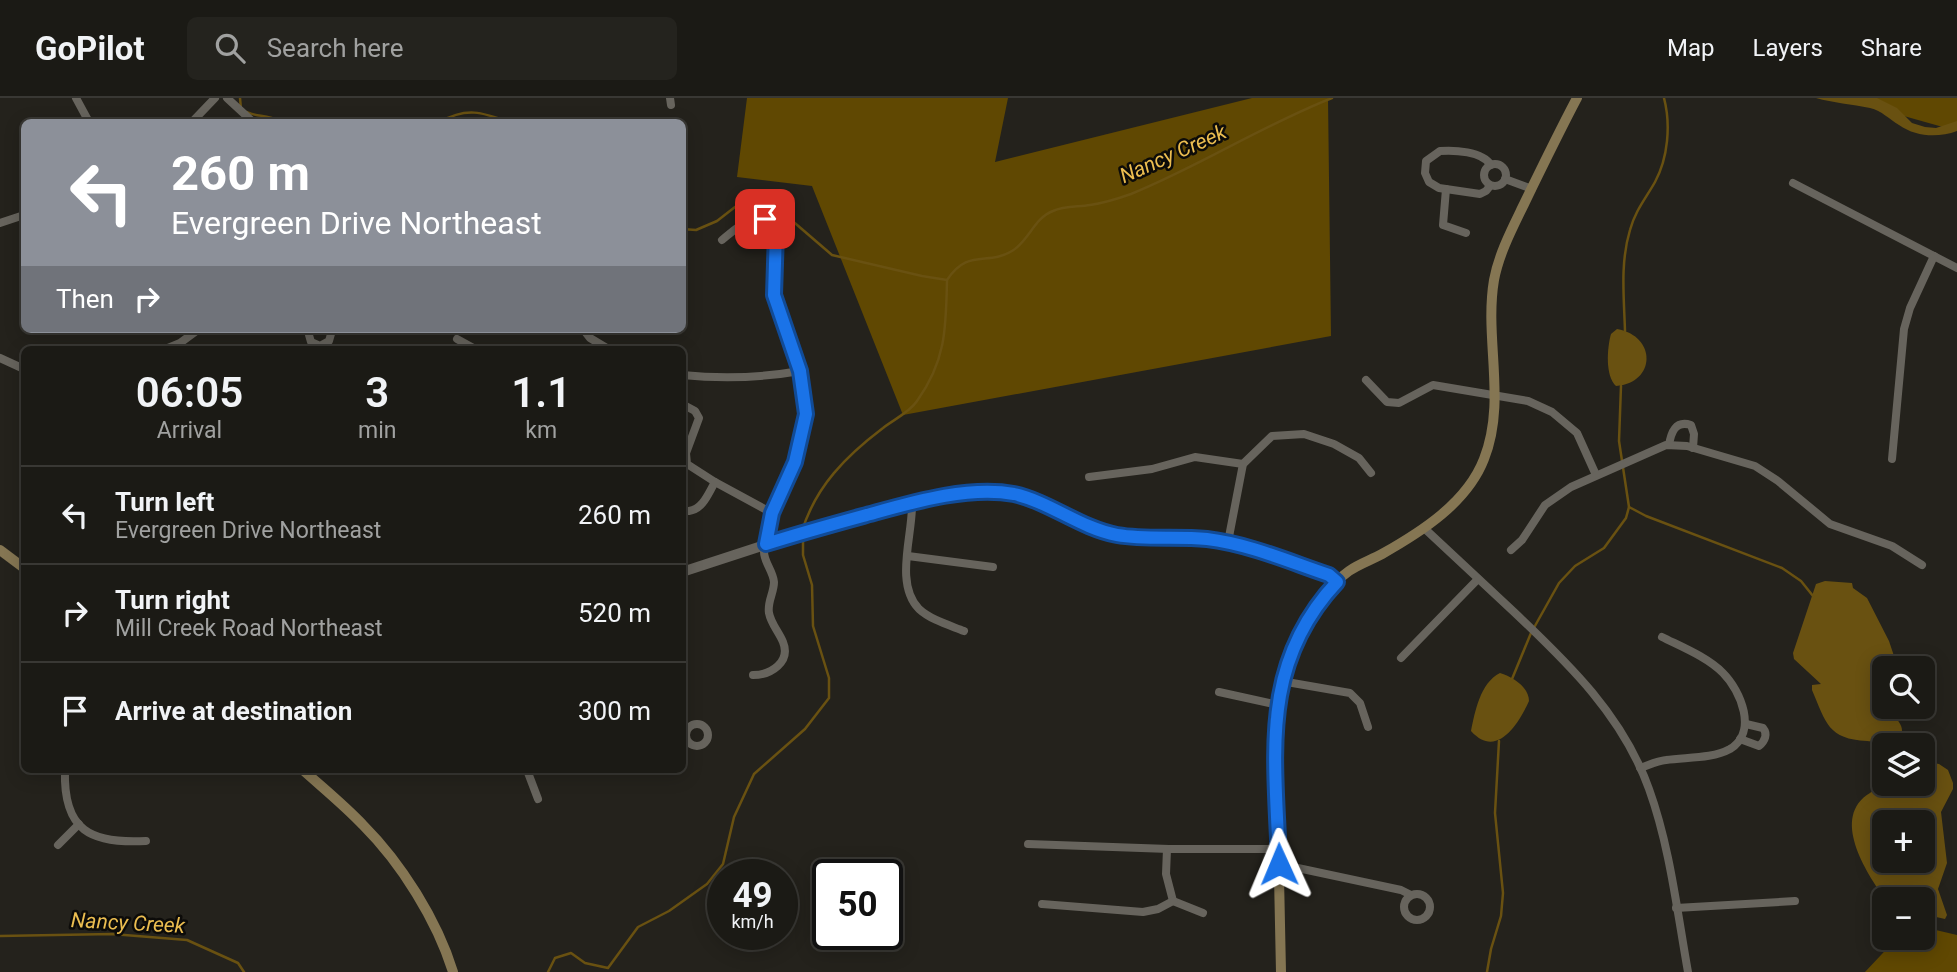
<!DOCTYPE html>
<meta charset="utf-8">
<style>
body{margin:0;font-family:Roboto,sans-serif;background:#24231e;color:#f1f3f6;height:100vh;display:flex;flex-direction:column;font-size:26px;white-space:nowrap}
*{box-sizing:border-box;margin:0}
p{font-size:23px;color:#a0a1a0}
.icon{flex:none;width:38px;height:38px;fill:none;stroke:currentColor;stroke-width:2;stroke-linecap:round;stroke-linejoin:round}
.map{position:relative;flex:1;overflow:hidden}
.drawer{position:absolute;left:21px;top:248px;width:665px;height:427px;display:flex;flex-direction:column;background:#1b1a15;border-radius:10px;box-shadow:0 4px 18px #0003,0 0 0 2px #393834}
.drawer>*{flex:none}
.banner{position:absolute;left:21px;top:21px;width:665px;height:214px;border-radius:10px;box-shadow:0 4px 18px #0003,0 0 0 2px #393834;background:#8c9099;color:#fff;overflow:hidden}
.controls{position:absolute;left:1872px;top:558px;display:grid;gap:14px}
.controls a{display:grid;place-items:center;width:63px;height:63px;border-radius:10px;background:#1b1a15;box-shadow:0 4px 18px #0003,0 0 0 2px #393834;font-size:35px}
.speed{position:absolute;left:707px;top:761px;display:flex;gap:14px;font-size:35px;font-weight:700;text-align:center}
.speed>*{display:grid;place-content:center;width:91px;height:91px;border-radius:50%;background:#1b1a15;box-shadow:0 4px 18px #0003,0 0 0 2px #393834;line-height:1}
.speed small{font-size:18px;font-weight:400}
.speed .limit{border:4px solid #111;border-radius:10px;background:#fff;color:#111}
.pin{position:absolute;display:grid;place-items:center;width:60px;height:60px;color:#fff;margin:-30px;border-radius:14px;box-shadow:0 4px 10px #0006}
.me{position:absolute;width:77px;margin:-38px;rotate:359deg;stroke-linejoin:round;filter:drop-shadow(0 0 5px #0008)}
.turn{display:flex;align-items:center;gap:24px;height:147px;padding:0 35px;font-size:32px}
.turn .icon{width:91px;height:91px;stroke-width:2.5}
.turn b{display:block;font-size:49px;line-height:60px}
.then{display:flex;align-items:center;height:66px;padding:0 35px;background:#0003;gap:14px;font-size:26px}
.eta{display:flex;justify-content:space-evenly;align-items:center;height:119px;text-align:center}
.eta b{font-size:42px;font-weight:600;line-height:49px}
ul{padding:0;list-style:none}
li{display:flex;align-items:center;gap:21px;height:98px;padding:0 35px;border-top:2px solid #393834}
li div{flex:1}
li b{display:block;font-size:26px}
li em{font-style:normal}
header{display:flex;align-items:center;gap:42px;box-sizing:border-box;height:98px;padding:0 35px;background:#1b1a15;border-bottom:2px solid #393834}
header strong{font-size:33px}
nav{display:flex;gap:38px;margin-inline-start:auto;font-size:24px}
.search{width:490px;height:63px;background:#24231e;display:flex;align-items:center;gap:18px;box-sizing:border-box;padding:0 24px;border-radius:10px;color:#a0a1a0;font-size:26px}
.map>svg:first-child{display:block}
.forest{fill:#604802}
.water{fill:#695111;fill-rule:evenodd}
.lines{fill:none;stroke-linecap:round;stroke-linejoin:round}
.stream{stroke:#695111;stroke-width:2.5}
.minor{stroke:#67645d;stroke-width:8}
.tertiary{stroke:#67645d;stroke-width:10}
.secondary{stroke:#857653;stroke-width:10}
.route-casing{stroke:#114b97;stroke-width:18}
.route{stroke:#1a73e8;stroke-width:12}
.labels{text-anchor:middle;stroke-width:5;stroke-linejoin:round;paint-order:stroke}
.water-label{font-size:21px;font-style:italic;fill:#ebbd50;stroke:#0c0b09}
</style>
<header>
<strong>GoPilot</strong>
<div class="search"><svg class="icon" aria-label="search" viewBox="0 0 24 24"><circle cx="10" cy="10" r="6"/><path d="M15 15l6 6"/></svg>Search here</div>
<nav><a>Map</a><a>Layers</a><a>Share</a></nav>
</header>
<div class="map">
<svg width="1957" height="874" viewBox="0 0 1957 874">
<rect width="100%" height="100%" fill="#24221c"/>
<!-- forest -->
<g class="forest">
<path d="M747 0H1008L995 64 1252 0H1328L1331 238 903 317 812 88 737 79Z"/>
<path d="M1840 0H1957V33Z"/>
<path d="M1923 829 1957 837V874H1865L1897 840H1923Z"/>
</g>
<!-- water -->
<g class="water">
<path d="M1816 0H1877L1897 10 1912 25 1925 29 1936 30 1957 23V33C1938 40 1916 39 1899 27 1889 21 1882 13 1870 10 1852 6 1833 5 1816 0Z"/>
<path d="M1617 231C1657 238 1656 285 1616 288 1605 278 1607 250 1611 236Z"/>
<path d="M1825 483 1852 485 1853 490 1867 500 1889 543 1894 558 1890 570H1885V609H1890C1895 624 1908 626 1899 643 1889 645 1877 644 1867 643 1828 641 1826 625 1812 592V587L1821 586 1794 561 1793 555 1816 486Z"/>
<path d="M1500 575C1513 579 1529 589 1529 603 1519 625 1497 662 1471 633 1475 614 1480 585 1500 575Z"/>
<path d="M1928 664 1939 666 1948 672 1953 685V691L1941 714 1947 765 1938 791 1947 817 1945 821 1923 816V802L1885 801C1866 774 1830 719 1870 695 1874 692 1880 687 1885 686 1895 683 1912 686 1923 686V665ZM1923 724V763H1885V724Z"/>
</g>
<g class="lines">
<!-- stream -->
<g class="stream">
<path d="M240 0 241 11"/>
<path d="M247 14C258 20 267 15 280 24"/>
<path d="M440 24C466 9 482 14 509 24"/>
<path d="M682 131 696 132 717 123 735 109 746 106H758L789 120 832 157 922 178 947 182"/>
<path d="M1625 233C1624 199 1620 165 1630 132 1635 113 1646 100 1655 84 1668 60 1671 27 1664 0"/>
<path d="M1629 409 1646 418 1782 470 1801 483 1813 498"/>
<path d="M802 433C816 388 846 358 883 330 893 322 910 314 917 303 946 263 946 230 947 182 968 150 987 168 1012 153 1029 143 1034 120 1053 113 1064 108 1078 109 1090 107 1104 105 1117 101 1131 96 1200 68 1263 27 1332 0"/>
<path d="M1512 581 1531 535 1559 485 1575 468 1604 450 1626 420 1629 409 1619 343 1621 288"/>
<path d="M1893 644V648"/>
<path d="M0 838 112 836 187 842 238 865 244 874"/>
<path d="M548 874 555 860 571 855 585 865 608 870 638 829 669 813 707 786 723 766 734 719 754 676 805 631 829 600V580L813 528 812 487 803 457V439"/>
<path d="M1487 874 1491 851 1501 818 1503 795 1495 715 1499 643"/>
</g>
<!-- minor -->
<g class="minor">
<path d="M76 0 89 24"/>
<path d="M227 0 253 24"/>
<path d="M670 0 671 7"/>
<path d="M192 24 215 0"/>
<circle cx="1495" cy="77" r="11"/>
<path d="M1505 81 1532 91"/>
<path d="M1793 85 1957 170"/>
<path d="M1490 88 1486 93 1480 96 1439 90 1429 84 1425 75 1426 63 1440 53C1454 52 1482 53 1491 67"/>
<path d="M1446 91 1443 127 1466 135"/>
<path d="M0 125 24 117"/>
<path d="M722 142C738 129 752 114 773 126L776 134C776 154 771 179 775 198 782 238 809 274 806 316 802 365 764 409 764 454 764 464 773 473 774 484 774 495 767 504 769 515 771 526 779 534 783 544 791 564 771 577 753 577"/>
<path d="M311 231 309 237 311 244 320 248 329 243 331 236 329 231"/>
<path d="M583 231 590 240 610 252"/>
<path d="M457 241 477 252"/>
<path d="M163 252 180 245 199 231"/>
<path d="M0 260 24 271"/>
<path d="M682 277C723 281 760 280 800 273"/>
<path d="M1366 282 1387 304 1399 305 1433 287 1528 303 1552 314 1577 335 1596 377"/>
<path d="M682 306 695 313 699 320 686 355 687 366 715 384 772 415"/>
<path d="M1669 347C1671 335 1675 322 1691 327L1694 336 1693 350"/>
<path d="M1892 361 1904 231 1910 210 1934 158"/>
<path d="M1089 379 1152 371 1195 359 1243 366"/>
<path d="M912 405C913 437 894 485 919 511 931 522 949 527 964 533"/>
<path d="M689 413C703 411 708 396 715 384"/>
<path d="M1424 430C1454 458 1484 486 1514 514 1569 566 1623 618 1649 691 1670 749 1677 813 1688 874"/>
<path d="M1228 444 1243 366 1272 338 1304 336 1334 346 1359 360 1371 375"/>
<path d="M1511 452 1522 442 1545 407 1571 389 1666 347 1687 348 1755 368 1778 383 1830 426 1892 448 1922 467"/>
<path d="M908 458 993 469"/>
<path d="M1401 560 1478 481"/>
<path d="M1281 583 1350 595 1360 605 1368 629"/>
<path d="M1219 594 1278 607"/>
<circle cx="697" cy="637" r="11"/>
<path d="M1740 641 1759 648C1765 643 1768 636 1763 630L1746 626"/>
<path d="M1640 670C1649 667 1657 663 1666 662 1686 659 1712 661 1730 651 1758 634 1741 593 1723 575 1707 559 1682 549 1662 539"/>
<path d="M65 672C63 733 91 746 146 743"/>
<path d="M527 672 538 701"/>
<path d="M1028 746 1169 751H1279"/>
<path d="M58 747 79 726"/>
<path d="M1167 751 1166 776 1173 803"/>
<path d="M1279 766 1401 792 1411 797"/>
<circle cx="1417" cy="809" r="13"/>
<path d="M1173 803 1203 815"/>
<path d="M1042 806 1143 814 1158 811 1173 803"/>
<path d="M1676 810 1795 803"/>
</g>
<!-- tertiary -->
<path class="tertiary" d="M682 474 786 440 912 405 973 394H995L1013 396 1040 404 1105 434 1142 440H1189L1228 444 1329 477 1337 484"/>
<!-- secondary -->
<g class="secondary">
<path d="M0 452 24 470"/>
<path d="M303 672C323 690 344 707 363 727 401 765 437 822 453 874"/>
<path d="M1281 874C1280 826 1279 779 1278 731 1276 642 1265 532 1349 473 1359 466 1371 462 1382 456 1421 434 1467 405 1484 361 1507 303 1484 241 1494 182 1499 155 1513 129 1525 104 1542 69 1559 34 1577 0"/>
</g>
</g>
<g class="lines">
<defs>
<path id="route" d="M765 121 773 126 776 134 774 197 800 273 806 316 795 364 772 415 766 446C798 436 830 427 863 418 907 406 967 387 1014 396 1050 404 1080 430 1117 437 1147 442 1177 438 1207 441 1249 446 1290 464 1329 477L1337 484C1258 568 1276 661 1279 766"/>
</defs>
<!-- route casing -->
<use href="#route" class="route-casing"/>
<!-- route -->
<use href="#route" class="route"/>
</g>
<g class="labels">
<!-- water labels -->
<g class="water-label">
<text transform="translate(1173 56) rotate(-24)" y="7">Nancy Creek</text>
<text transform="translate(128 825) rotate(3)" y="7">Nancy Creek</text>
</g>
</g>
</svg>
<div class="controls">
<a><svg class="icon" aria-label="search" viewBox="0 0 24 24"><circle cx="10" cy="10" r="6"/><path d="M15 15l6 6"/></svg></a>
<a><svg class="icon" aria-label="layers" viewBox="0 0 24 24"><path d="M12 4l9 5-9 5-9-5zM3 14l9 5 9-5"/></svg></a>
<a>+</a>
<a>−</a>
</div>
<div class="speed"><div>49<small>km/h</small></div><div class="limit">50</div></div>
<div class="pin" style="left:765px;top:121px;background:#d93025"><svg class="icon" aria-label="arrive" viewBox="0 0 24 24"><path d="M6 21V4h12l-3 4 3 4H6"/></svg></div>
<svg class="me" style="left:1279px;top:766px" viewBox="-20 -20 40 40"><path d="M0-17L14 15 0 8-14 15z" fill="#1a73e8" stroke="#fff" stroke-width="4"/></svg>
<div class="banner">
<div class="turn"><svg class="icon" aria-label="left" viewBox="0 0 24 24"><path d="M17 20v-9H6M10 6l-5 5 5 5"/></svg><div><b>260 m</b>Evergreen Drive Northeast</div></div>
<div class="then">Then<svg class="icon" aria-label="right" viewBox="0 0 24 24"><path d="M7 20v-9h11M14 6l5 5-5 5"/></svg></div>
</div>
<section class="drawer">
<div class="eta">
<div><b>06:05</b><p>Arrival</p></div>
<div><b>3</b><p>min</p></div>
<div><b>1.1</b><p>km</p></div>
</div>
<ul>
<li><svg class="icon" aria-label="left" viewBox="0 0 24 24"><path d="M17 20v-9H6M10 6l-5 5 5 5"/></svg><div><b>Turn left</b><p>Evergreen Drive Northeast</p></div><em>260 m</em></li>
<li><svg class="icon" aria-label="right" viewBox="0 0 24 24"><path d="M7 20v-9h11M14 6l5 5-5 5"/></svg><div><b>Turn right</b><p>Mill Creek Road Northeast</p></div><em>520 m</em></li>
<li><svg class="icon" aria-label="arrive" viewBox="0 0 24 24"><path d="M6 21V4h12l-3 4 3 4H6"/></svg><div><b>Arrive at destination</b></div><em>300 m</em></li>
</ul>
</section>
</div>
